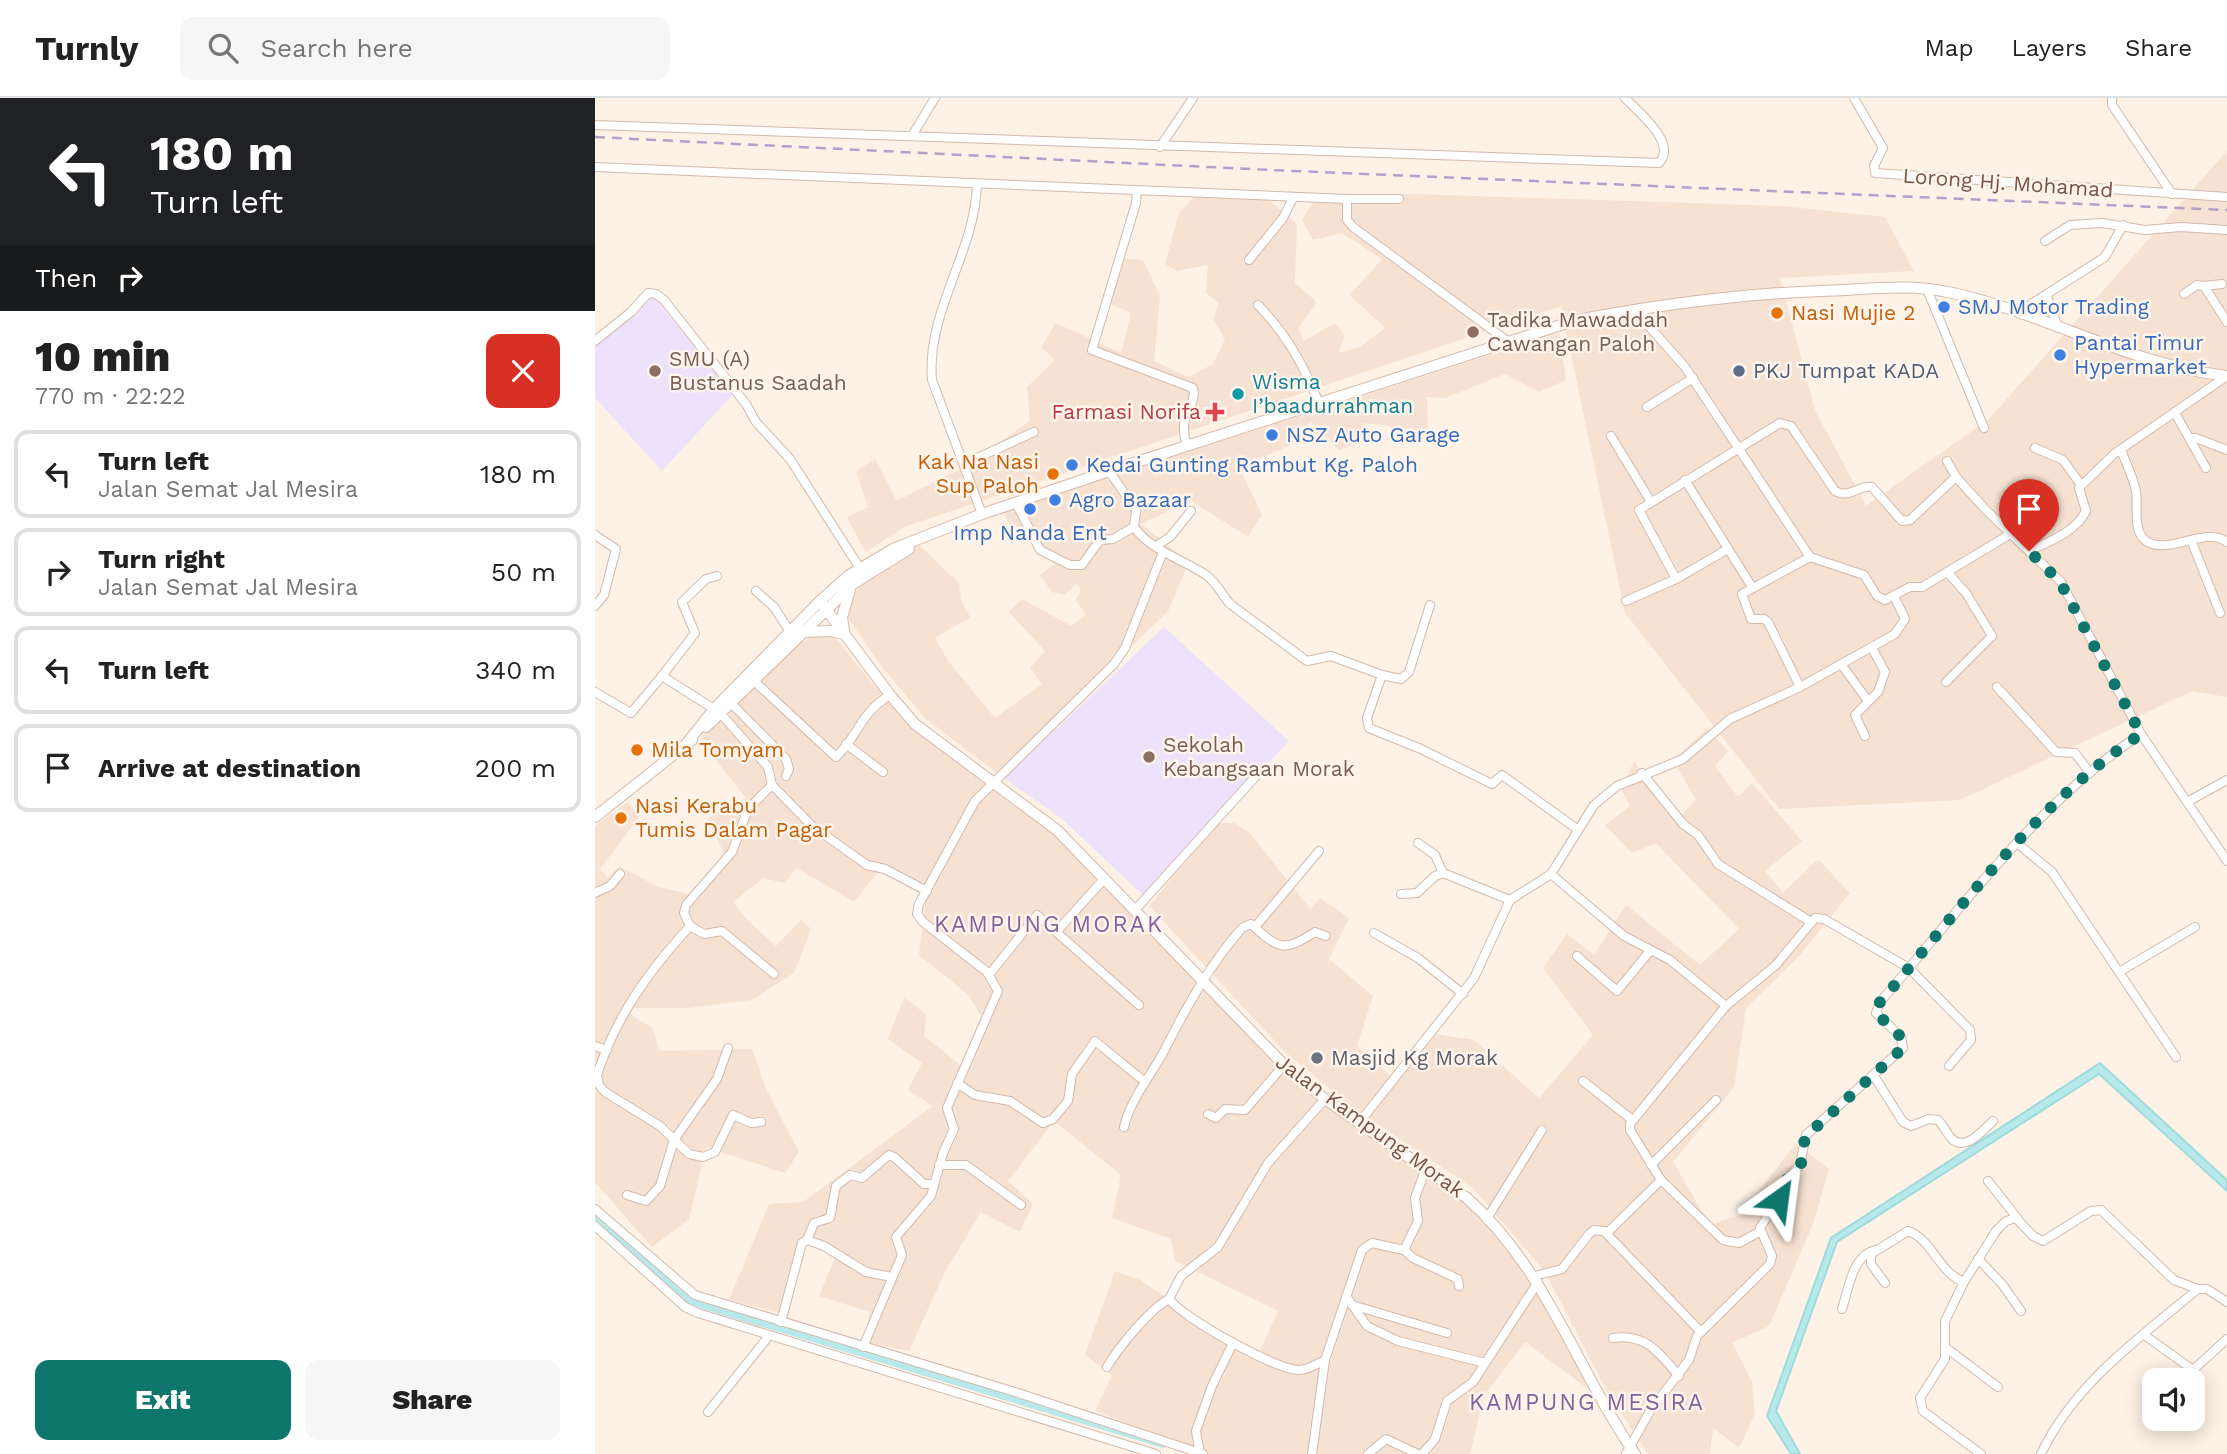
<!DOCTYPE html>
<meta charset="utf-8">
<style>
body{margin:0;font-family:"Work Sans",sans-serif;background:#f6f6f6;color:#222;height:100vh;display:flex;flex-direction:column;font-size:26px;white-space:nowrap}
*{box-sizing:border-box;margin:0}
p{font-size:23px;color:#767676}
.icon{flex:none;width:38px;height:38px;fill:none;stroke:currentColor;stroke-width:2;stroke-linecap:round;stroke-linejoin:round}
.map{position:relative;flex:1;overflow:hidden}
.side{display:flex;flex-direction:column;background:#fff;width:595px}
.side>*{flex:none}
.guide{background:#202124;color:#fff;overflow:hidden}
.fabs{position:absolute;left:1547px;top:1270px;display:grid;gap:14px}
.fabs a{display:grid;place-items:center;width:63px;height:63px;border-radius:14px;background:#fff;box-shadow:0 4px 18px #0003;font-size:35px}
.pin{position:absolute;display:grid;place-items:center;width:60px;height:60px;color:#fff;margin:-72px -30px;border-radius:50% 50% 50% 0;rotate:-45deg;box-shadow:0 0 7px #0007}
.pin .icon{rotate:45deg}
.me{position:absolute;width:77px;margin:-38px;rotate:31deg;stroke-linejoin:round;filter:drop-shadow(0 0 5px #0008)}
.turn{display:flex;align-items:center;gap:24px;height:147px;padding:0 35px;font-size:32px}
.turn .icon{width:91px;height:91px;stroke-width:2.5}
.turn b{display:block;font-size:49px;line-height:60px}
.then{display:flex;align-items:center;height:66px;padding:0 35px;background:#0003;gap:14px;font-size:26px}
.round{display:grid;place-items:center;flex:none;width:74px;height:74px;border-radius:14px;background:#f6f6f6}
.summary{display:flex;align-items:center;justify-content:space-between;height:119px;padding:0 35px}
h1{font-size:42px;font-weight:800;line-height:52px}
.button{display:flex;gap:14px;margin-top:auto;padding:14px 35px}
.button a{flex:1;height:80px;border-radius:14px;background:#0f766e;color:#fff;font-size:28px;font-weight:800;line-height:80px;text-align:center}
.button a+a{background:#f6f6f6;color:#222}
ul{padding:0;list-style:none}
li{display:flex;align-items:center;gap:21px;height:88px;margin:0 14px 10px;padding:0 21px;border:4px solid #e0e0e0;border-radius:14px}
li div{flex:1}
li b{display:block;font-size:26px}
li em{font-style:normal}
header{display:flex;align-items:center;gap:42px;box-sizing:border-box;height:98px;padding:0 35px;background:#fff;border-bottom:2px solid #e0e0e0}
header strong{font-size:33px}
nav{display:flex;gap:38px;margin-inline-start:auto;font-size:24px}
.search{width:490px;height:63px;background:#f6f6f6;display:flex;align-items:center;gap:18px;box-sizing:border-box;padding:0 24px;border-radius:14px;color:#767676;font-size:26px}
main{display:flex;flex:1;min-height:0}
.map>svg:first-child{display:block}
.residential{fill:#f6e2d2}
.education{fill:#eee1fb}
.water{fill:#b7e9ea;stroke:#9ddbdc;stroke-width:2}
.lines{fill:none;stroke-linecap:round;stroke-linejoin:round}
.canal{stroke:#b7e9ea;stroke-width:8}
.minor-casing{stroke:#d3b9ac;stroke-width:10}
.secondary-casing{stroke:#d6b8a9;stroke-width:12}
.minor{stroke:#fff;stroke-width:8}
.secondary{stroke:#fff;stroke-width:10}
.rail{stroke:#b2a2c9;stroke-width:2.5;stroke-dasharray:10 7;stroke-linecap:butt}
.route{stroke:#0f766e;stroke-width:12;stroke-dasharray:0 21.6}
.shop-dot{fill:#3f7fe0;stroke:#fff5ed;stroke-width:2.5}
.food-dot{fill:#e8710a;stroke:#fff5ed;stroke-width:2.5}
.education-dot{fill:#8d6e63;stroke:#fff5ed;stroke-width:2.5}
.service-dot{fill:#5c6f8a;stroke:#fff5ed;stroke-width:2.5}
.culture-dot{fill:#0f9aa8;stroke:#fff5ed;stroke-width:2.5}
.health-dot{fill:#e0444e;stroke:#fff5ed;stroke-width:2.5}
.worship-dot{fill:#6b7280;stroke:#fff5ed;stroke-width:2.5}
.labels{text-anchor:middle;stroke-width:5;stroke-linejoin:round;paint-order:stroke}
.street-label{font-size:21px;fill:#795347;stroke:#fff5ed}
.shop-label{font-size:21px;fill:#366cbe;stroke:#fff5ed;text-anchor:start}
.food-label{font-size:21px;fill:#c56008;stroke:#fff5ed;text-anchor:start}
.education-label{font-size:21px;fill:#785e54;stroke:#fff5ed;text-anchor:start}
.service-label{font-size:21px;fill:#4e5e75;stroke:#fff5ed;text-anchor:start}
.culture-label{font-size:21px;fill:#0d838f;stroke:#fff5ed;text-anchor:start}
.health-label{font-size:21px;fill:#be3a42;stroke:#fff5ed;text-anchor:end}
.worship-label{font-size:21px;fill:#5b616d;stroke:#fff5ed;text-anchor:start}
.neighbourhood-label{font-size:23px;letter-spacing:2px;fill:#82639d;stroke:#fff5ed}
</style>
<header>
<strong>Turnly</strong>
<div class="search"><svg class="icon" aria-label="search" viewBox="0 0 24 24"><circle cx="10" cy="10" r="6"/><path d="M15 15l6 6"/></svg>Search here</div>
<nav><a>Map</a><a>Layers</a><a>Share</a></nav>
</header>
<main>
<section class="side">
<div class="guide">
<div class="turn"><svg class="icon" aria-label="left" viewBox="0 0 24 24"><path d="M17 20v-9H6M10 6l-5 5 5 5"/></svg><div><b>180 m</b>Turn left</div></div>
<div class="then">Then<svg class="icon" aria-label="right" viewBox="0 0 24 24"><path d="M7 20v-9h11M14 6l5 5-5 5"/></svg></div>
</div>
<div class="summary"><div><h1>10 min</h1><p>770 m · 22:22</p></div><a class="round" style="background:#d93025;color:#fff"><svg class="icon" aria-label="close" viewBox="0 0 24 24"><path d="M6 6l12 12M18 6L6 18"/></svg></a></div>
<ul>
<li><svg class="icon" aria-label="left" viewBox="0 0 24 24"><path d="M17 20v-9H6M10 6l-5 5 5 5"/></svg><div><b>Turn left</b><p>Jalan Semat Jal Mesira</p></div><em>180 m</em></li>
<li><svg class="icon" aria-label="right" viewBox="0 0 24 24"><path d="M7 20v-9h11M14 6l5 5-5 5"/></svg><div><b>Turn right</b><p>Jalan Semat Jal Mesira</p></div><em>50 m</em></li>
<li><svg class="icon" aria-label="left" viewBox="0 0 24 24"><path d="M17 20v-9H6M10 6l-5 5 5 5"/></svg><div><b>Turn left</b></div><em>340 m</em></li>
<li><svg class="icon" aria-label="arrive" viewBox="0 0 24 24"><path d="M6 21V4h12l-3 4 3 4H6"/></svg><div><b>Arrive at destination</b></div><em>200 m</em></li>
</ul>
<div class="button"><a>Exit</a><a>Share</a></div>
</section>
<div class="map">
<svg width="1632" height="1356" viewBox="0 0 1632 1356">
<rect width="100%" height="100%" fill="#fef1e5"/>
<!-- residential -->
<g class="residential">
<path d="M1632 53V599L1597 593 1365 702 1184 711 1030 515 966 208 309 429 271 454 252 420 273 409 261 373 280 361 302 403 371 368 435 323 432 289 460 262 446 249 461 225 526 255 536 215 515 206 521 160 548 162 565 198 559 263 593 279 618 266 630 241 618 221 624 206 611 195 613 167 582 173 570 166 584 115 606 92 664 94 702 126 700 185 722 204 703 230 709 243 740 225 750 237 743 255 765 249 790 230 755 197 787 161 747 135 718 142 707 122 723 97 819 96 1187 108 1290 119 1319 173 1185 180 1220 312 1271 408 1394 321Z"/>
<path d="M964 235 971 282 944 294 910 276 850 300 832 299 833 334 811 344 794 328 768 325 767 344 744 352 716 324 694 348 644 369 667 417 653 439 595 402 546 426 594 464 573 513 403 676 330 620 287 569 251 517 254 503 269 483 324 447 364 485 366 502 375 519 340 540 353 563 400 620 447 586 435 569 450 553 414 514 427 501 476 528 491 517 481 502 486 492 481 486 469 497 457 494 445 477 464 463 440 448 431 429 415 428 408 413Z"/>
<path d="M221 536 238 537 286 596 327 636 457 731 651 936 690 972 838 1075 896 1124 932 1169 982 1264 992 1290 930 1244 889 1298 875 1356H611L500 1313 517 1277 490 1257 520 1173 545 1182 593 1214 665 1253 683 1213 580 1163 576 1141 517 1120 526 1077 459 1023 413 1083 438 1106 425 1134 386 1114 350 1174 314 1253 270 1244 275 1214 224 1198 241 1157 211 1140 194 1217 134 1202 174 1106 208 1104 338 1008 313 992 327 965 293 941 309 900 331 916 329 938 365 967 386 919 374 897 324 857 332 789 286 770 259 804 202 770 189 785 168 780 138 804 153 823 181 848 206 822 216 831 199 875 157 902 93 910H26L57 930 65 953 157 951 172 993 204 1054 190 1075 111 1049 94 1121 57 1149 0 1084V728L33 704 44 719 5 771 13 780 24 768 63 789 94 796 116 777 129 756 113 720 151 700 105 642 158 585 197 551Z"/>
<path d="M1112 630 1133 653 1120 668 1143 699 1157 685 1207 743 1170 773 1188 795 1223 761 1255 795 1204 858 1151 910 1139 989 1078 1064 1115 1127 1145 1117 1201 1045 1234 1071 1218 1126 1174 1228 1137 1245 1157 1284 1160 1316 1144 1350 1118 1330 1115 1356H1053L1013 1295 950 1174 878 1090 758 1010 689 953 554 808 622 725H639L654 734 715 811 725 800 754 820 734 861 778 898 762 948 796 978 840 936 879 942 944 1000 998 937 948 870 972 836 999 857 1031 807 1105 867 1144 831 1061 745 1037 755 1010 727 1035 708 1026 691 1039 663 1081 722 1101 702 1078 662Z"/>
</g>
<!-- education -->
<g class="education">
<path d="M59 199 138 296 67 373 0 300V249L52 202Z"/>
<path d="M569 529 694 643 549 798 466 720 409 680Z"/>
</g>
<!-- water -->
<path class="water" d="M1505 965 1632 1082V1093L1504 976 1242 1144 1181 1313 1205 1356H1196L1172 1318 1236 1140Z"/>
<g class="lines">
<!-- canal -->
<path class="canal" d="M0 1118 86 1197 102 1205 568 1346"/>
<defs>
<g id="minor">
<path d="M1259 0 1288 50 1279 68 1280 75 1632 99"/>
<path d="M1517 0V7L1577 96"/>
<path d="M0 27 1064 65C1083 45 1043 14 1030 0"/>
<path d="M318 36 340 0"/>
<path d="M565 49 598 0"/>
<path d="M0 69 752 101V122L758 129 911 242"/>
<path d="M382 85C381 153 331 213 337 282L387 416"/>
<path d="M542 93 541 105 497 252 598 290C603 309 581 316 592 347"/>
<path d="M752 101H804"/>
<path d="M1450 143 1475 127 1507 125 1550 132 1586 129 1632 132"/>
<path d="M654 162 688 120 698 100"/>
<path d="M1627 186 1609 188 1632 224"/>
<path d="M1332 191 1389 330"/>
<path d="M1589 196 1602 187 1609 188"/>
<path d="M1452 198 1463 230"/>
<path d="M663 207C692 237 708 266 724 305"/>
<path d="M1047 210 1052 226 1090 269 1215 459 1269 477 1282 498 1290 502 1315 489H1327L1417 435"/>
<path d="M1427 217 1436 206 1510 159 1528 127"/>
<path d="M0 243 36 214 53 195 61 196 69 202 151 306 161 324 195 361 268 475"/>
<path d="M1052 309 1098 280"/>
<path d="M1580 315 1611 370"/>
<path d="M1016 338 1056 404"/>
<path d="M1594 340H1601L1632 352"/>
<path d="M1440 350 1468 362 1486 387"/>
<path d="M1526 352C1531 365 1538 379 1541 393 1544 410 1535 439 1557 446 1580 453 1612 429 1632 444"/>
<path d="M1352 363 1361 379 1390 411 1466 484 1546 636 1632 763"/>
<path d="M369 366 439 334"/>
<path d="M514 373 541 412 539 429C556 453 588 461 611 477 623 486 626 496 635 506L712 563 736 558 787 577 806 581 814 574 835 507"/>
<path d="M1090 382 1157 489"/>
<path d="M421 405 445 452 475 467H487L505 442 518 441 539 429"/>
<path d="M0 437 21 451 9 497 0 508"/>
<path d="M1596 442 1625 515"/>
<path d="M561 448 575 439 596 413"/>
<path d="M1434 453C1453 444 1481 434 1491 413L1484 390 1519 356 1632 278"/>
<path d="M1081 481 1044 412 1185 325 1196 328 1240 393C1255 401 1263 387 1277 389L1307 423 1315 422 1361 379"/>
<path d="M161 493 179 509 195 534"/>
<path d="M1031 503 1081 481 1133 451"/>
<path d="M1246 566 1273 603"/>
<path d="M787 577 772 620 774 630 826 651 897 686 907 677 982 731"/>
<path d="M67 578 100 535 87 504 111 481 122 478"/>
<path d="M159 583 241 659C263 639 264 616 295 597"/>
<path d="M1351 584 1397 538 1371 495 1353 475"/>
<path d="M1205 589 1173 524 1169 521H1156L1147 496 1215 459"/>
<path d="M1402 589 1461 654 1480 655 1495 675"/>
<path d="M0 594 36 615 67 578 119 611"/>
<path d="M137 606 191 661 194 671 191 678"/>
<path d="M126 616 173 669 177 687 217 728 272 767 290 771 332 793"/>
<path d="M1270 638 1260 617 1283 594 1290 574 1277 550"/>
<path d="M251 646 288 674"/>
<path d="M1047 675 1088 726 1103 737 1123 766 1216 824"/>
<path d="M1592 704 1632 682"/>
<path d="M823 745 840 757 848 775"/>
<path d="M1423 746 1457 774 1581 959"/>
<path d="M956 776 1029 838 1075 862 1131 908"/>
<path d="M0 795 15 788 25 776"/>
<path d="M806 796 822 795 840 778 848 775 915 802"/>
<path d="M540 812 662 677"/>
<path d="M95 828 109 836 127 833 179 876"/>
<path d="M660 829 724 753"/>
<path d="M462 833 510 780"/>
<path d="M779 835 823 860 868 896"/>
<path d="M982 858 1022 893 1055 853"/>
<path d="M1524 874 1600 829"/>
<path d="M394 877 442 817 544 907"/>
<path d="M0 948 12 952"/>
<path d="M1279 978 1308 1024 1316 1028 1334 1021 1343 1022C1348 1027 1351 1034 1356 1040 1370 1055 1388 1032 1398 1023"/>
<path d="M988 983 1036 1021"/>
<path d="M362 985 380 997 415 1003 448 1025 458 1021 473 1003 477 976 500 943 550 984"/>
<path d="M613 1016 621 1020 630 1011 650 1012 689 967"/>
<path d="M166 1024 156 1025 138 1017 120 1054 108 1059 94 1056 65 1028 10 994 4 987 2 977C21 918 54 873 95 828L89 815 91 807 137 754 153 711 177 687"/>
<path d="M764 1025 879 880 915 802 956 776 999 707 1022 688 1088 661 1135 621 1205 589 1300 536 1310 521 1299 498"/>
<path d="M529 1029C536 1000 556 978 569 953 591 910 615 866 647 830L656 826C684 852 689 854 720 834L731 838"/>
<path d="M344 1067H371L426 1107"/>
<path d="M1056 1067 1121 1002"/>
<path d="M1393 1083 1423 1121"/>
<path d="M32 1097 51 1103 65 1088 79 1042 122 981 133 950"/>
<path d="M0 1111 100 1197 420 1294 608 1356"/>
<path d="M893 1119 947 1032"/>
<path d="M0 1128 90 1209 103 1215 561 1356"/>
<path d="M1164 1134 1144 1145 1128 1142 1066 1082 1035 1032V1026L1131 908 1181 867 1220 820 1229 821 1314 870 1375 932 1376 942 1354 968"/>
<path d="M1012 1135 1066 1082"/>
<path d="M212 1142 219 1125 235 1120 241 1088 255 1077 267 1080 294 1057 299 1059 329 1086H339"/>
<path d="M809 1152 818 1160 863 1181 864 1188"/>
<path d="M1383 1161 1407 1186 1426 1213"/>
<path d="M940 1178 967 1171 994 1136 999 1132 1009 1133 1106 1234"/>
<path d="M1290 1185 1276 1166V1156L1313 1133C1337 1141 1344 1175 1369 1184"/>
<path d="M751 1198 772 1228 803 1243 890 1265"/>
<path d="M757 1207 852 1235"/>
<path d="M1247 1211C1254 1190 1257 1158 1280 1152"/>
<path d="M186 1224 207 1145 212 1142 229 1148 271 1174 297 1179"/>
<path d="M1548 1236 1598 1272 1632 1241"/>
<path d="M1018 1240C1051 1235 1064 1255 1084 1278"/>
<path d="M268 1249 307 1157 301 1139 336 1098 348 1055 359 1031 352 1010 403 893 392 874 328 824 322 816 324 806 380 703 519 566 530 550 568 454"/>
<path d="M1350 1249 1403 1289"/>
<path d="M730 1262C722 1266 713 1272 704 1272 681 1272 588 1220 574 1201L586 1178 623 1149 673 1065 730 1001"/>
<path d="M512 1269C523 1250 555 1211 574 1201"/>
<path d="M113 1314 174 1238"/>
<path d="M605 1356 601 1333 617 1288 638 1245"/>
<path d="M717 1356 730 1262 767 1152 777 1145 809 1152 823 1123 820 1100 831 1070"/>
<path d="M773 1356 791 1341 823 1356"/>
<path d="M827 1356 840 1341 852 1303 878 1284 943 1184"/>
<path d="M1031 1356 1055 1313 1094 1262 1102 1238 1175 1166 1177 1158 1165 1130 1183 1101 1189 1085 1205 1067 1211 1037 1308 950 1306 939 1281 915 1285 904C1365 812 1444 703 1546 636"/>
<path d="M1386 1356 1328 1313 1325 1300 1350 1261V1223L1369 1184 1401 1133 1411 1123 1421 1120 1438 1138 1448 1143 1496 1113 1506 1112 1579 1182 1603 1191"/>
<path d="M1446 1356C1479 1286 1545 1239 1603 1191H1612L1632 1204"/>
</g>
<g id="secondary">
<path d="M225 503 295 597 320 626 462 732 689 967 730 1001 872 1100C953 1173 980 1269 1040 1356"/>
<path d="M249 533 247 519 255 492"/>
<path d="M207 534 236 533 250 536"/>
<path d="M111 629 258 486 314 451"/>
<path d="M92 645 119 611 225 503 253 478 298 451 387 416 514 373 978 223C1060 207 1142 196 1226 193 1269 192 1310 185 1353 194 1449 214 1534 267 1632 278"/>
<path d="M0 719 97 642"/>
</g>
</defs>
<!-- minor casing -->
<use href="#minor" class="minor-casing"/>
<!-- secondary casing -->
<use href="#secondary" class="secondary-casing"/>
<!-- minor -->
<use href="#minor" class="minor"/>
<!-- secondary -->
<use href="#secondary" class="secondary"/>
<!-- rail -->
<path class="rail" d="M0 39 675 72 1632 112"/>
</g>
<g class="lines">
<!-- route -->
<path class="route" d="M1184 1101 1189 1085 1206 1066 1210 1039 1308 950 1306 939 1281 915 1285 904C1366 811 1442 704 1546 636L1465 484 1434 453"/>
</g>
<!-- markers -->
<g class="shop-dot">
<circle cx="1349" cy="209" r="7"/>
<circle cx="1465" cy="257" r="7"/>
<circle cx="677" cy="337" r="7"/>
<circle cx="477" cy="367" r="7"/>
<circle cx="460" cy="402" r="7"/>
<circle cx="435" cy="411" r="7"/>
</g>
<g class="food-dot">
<circle cx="1182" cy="215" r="7"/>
<circle cx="458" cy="376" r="7"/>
<circle cx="42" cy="652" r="7"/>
<circle cx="26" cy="720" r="7"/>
</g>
<g class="education-dot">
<circle cx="878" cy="234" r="7"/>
<circle cx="60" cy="273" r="7"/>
<circle cx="554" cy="659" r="7"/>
</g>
<circle class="service-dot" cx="1144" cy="273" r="7"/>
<circle class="culture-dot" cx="643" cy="296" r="7"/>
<path class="health-dot" d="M616.5 303.5h7v7h7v7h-7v7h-7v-7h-7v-7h7z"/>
<circle class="worship-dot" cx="722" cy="960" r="7"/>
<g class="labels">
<!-- street labels -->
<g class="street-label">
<text transform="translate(1413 85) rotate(4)" y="7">Lorong Hj. Mohamad</text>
<text transform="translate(775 1028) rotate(36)" y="7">Jalan Kampung Morak</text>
</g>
<!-- shop labels -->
<g class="shop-label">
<text x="1363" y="216">SMJ Motor Trading</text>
<text x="1479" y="252">Pantai Timur<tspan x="1479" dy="24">Hypermarket</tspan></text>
<text x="691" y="344">NSZ Auto Garage</text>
<text x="491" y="374">Kedai Gunting Rambut Kg. Paloh</text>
<text x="474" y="409">Agro Bazaar</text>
<text x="435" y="442" text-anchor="middle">Imp Nanda Ent</text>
</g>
<!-- food labels -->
<g class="food-label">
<text x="1196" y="222">Nasi Mujie 2</text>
<text x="444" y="371" text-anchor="end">Kak Na Nasi<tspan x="444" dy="24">Sup Paloh</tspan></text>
<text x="56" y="659">Mila Tomyam</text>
<text x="40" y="715">Nasi Kerabu<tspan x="40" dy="24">Tumis Dalam Pagar</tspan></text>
</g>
<!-- education labels -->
<g class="education-label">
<text x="892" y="229">Tadika Mawaddah<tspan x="892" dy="24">Cawangan Paloh</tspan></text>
<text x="74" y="268">SMU (A)<tspan x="74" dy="24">Bustanus Saadah</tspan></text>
<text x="568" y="654">Sekolah<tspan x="568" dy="24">Kebangsaan Morak</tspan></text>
</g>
<!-- service labels -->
<g class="service-label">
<text x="1158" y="280">PKJ Tumpat KADA</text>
</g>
<!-- culture labels -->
<g class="culture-label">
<text x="657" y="291">Wisma<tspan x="657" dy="24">I’baadurrahman</tspan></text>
</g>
<!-- health labels -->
<g class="health-label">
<text x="606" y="321">Farmasi Norifa</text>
</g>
<!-- worship labels -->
<g class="worship-label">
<text x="736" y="967">Masjid Kg Morak</text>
</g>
<!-- neighbourhood labels -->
<g class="neighbourhood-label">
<text x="454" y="834">KAMPUNG MORAK</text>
<text x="992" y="1312">KAMPUNG MESIRA</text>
</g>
</g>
</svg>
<div class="fabs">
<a><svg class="icon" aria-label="sound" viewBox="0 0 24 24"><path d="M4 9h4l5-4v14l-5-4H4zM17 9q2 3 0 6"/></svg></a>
</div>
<div class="pin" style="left:1434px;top:453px;background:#d93025"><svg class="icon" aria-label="arrive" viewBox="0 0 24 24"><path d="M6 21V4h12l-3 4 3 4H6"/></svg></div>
<svg class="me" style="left:1184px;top:1101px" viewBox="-20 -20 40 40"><path d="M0-17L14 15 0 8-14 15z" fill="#0f766e" stroke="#fff" stroke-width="4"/></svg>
</div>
</main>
